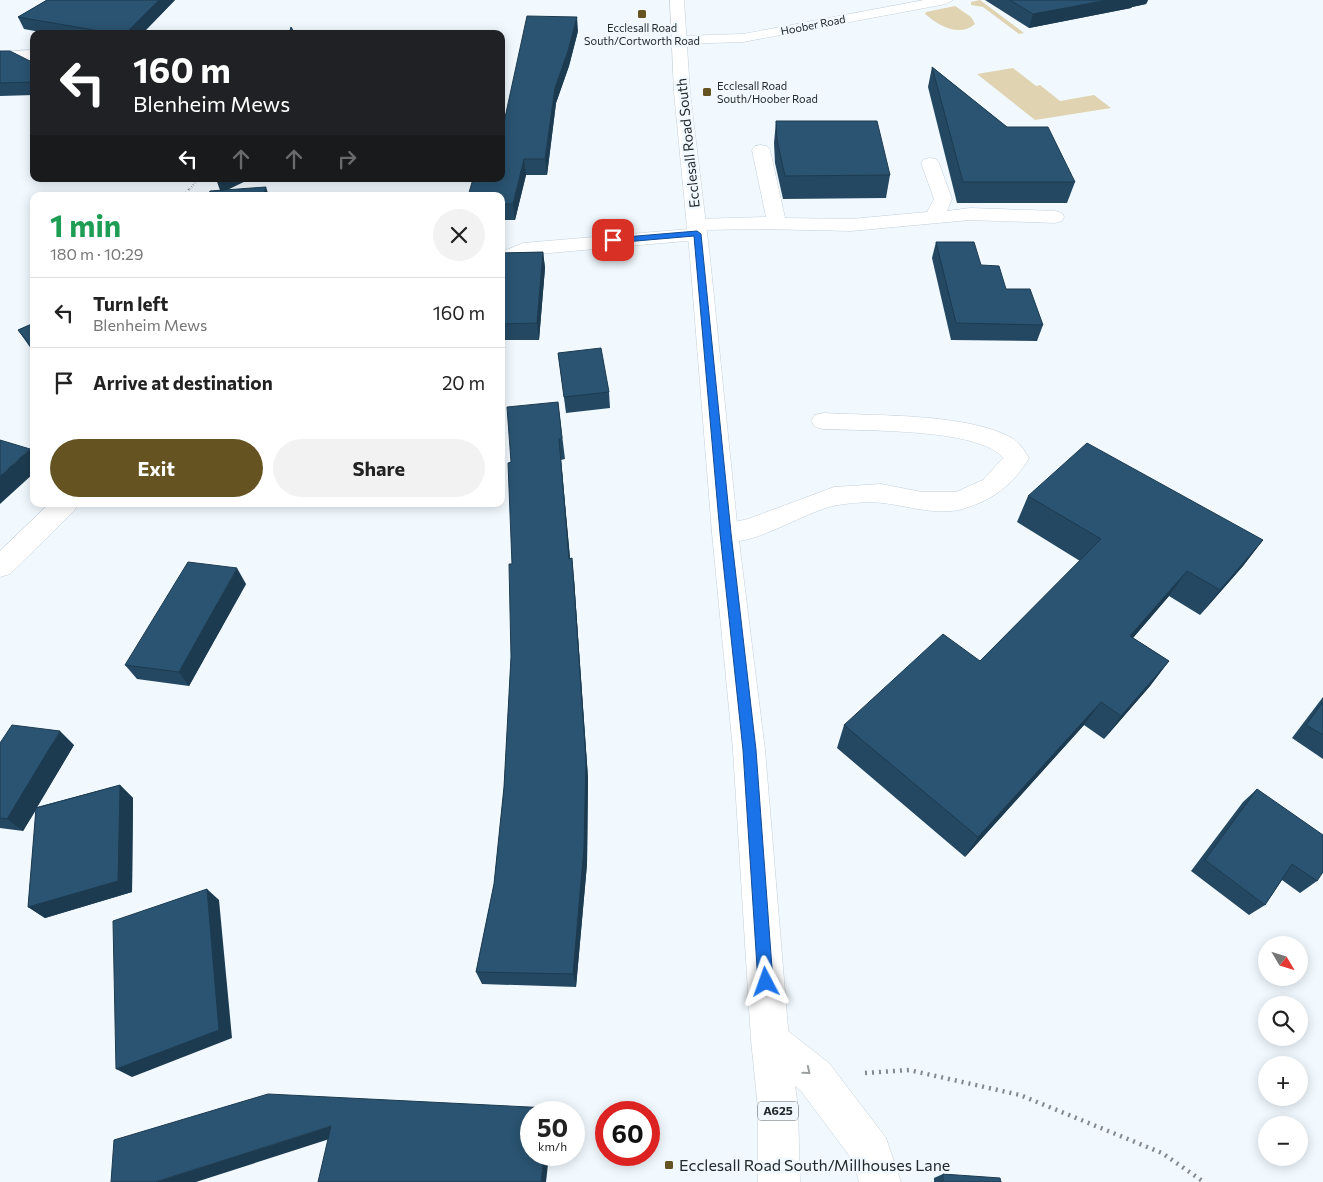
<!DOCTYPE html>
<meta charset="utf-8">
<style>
body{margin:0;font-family:Commissioner,sans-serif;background:#f2f2f2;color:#222;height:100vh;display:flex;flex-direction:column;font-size:19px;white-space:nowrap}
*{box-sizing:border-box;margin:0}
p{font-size:16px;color:#767676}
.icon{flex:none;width:28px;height:28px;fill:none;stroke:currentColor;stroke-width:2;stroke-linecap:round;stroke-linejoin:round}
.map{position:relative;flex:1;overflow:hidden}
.sheet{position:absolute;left:30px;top:192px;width:475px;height:315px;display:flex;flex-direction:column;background:#fff;border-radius:10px;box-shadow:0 2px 12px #0003}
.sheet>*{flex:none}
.guide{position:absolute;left:30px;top:30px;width:475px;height:152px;border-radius:10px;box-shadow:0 2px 12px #0003;background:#202124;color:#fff;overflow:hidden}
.needle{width:32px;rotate:128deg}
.controls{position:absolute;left:1258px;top:936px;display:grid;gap:10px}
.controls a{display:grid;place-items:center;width:50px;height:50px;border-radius:50%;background:#fff;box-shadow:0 2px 12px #0003;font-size:25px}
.speed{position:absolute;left:520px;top:1101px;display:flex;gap:10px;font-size:25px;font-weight:700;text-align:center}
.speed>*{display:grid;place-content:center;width:65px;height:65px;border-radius:50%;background:#fff;box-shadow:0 2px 12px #0003;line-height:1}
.speed small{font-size:12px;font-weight:400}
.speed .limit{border:8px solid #d22;background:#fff;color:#111}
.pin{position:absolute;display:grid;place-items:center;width:42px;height:42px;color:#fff;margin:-21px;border-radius:10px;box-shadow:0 2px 8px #0006}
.me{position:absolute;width:55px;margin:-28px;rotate:356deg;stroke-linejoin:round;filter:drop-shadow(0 0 4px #0008)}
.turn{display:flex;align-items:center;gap:18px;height:105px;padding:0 20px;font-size:22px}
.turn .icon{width:65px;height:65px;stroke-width:2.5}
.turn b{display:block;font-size:35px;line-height:42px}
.lanes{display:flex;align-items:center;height:48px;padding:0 20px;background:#0003;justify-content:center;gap:25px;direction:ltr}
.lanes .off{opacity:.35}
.round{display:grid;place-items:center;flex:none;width:52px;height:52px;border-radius:26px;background:#f2f2f2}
.head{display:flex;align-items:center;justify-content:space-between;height:85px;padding:0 20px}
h1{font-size:30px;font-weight:700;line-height:38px;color:#1e9e55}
.primary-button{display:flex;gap:10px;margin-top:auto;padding:10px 20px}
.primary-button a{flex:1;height:58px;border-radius:30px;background:#655321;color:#fff;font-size:20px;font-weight:700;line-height:58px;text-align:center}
.primary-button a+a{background:#f2f2f2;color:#222}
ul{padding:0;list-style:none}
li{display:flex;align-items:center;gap:15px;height:70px;padding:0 20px;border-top:1px solid #e0e0e0}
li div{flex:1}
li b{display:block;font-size:19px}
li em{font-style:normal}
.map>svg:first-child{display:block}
.green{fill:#e0d3b1}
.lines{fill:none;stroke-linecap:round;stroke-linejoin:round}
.minor-casing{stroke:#c4cfd9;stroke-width:1}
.major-casing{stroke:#c4cfd9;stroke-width:1}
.path-far2{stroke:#838a8e;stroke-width:2;stroke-dasharray:0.5 2;stroke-linecap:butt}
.path-far1{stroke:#838a8e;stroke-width:2.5;stroke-dasharray:1 3;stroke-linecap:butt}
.path{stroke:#838a8e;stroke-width:4.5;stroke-dasharray:2 5;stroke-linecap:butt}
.minor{fill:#fff;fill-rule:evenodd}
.major{fill:#fff;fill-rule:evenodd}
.wall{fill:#244862}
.shaded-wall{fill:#1d3b50}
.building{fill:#2a5472;stroke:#1d3b50}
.oneway{stroke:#9c9fa0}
.route{fill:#1a73e8;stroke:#114b97}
.poi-dot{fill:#655321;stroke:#f1f9fe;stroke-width:2}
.labels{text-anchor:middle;stroke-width:5;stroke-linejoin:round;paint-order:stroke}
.far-street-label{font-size:11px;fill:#24292c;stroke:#f1f9fe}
.far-poi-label{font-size:11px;fill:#24292c;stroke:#f1f9fe}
.shield{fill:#f1f9fe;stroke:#62676b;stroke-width:1}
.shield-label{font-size:12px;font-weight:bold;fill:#24292c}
.street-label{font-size:14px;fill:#24292c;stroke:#f1f9fe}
.near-poi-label{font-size:16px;fill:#24292c;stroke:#f1f9fe;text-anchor:start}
</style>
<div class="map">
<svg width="1323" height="1182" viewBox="0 0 1323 1182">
<rect width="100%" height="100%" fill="#f1f9fe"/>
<!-- green -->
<g class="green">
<path d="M980 0 1024 33 1019 34 983 7 971 5V2Z"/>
<path d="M955 6 971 17 975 24C959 38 938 25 925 14L926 12Z"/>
<path d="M1013 68 1036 86 1040 85 1060 101 1094 95 1111 108 1035 120 977 74Z"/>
</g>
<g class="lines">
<defs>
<g id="minor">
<path d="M924 0H953L946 4 743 42 679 44 674 43 672 40 674 37 679 36 743 34Z"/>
<path d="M34 50V60L0 62V52Z"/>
<path d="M761 145 767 146 770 150 785 218 851 219 927 212 934 199 921 163 924 159 930 158 936 159 939 163 952 199 947 211 970 208 1055 211 1062 213 1064 217 1062 221 1055 223 970 220 851 231 760 229 704 230 707 234 704 238 697 240 527 255 501 265V252L523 243 689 229 686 225 689 221 696 219 766 217 752 150 755 146Z"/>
<path d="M823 413C875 416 967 413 1012 438 1019 442 1025 451 1029 458 1014 484 994 499 966 508 939 517 909 506 883 503 870 501 851 503 838 505 802 511 751 551 716 540L712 533 716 526 748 519 834 487 881 484 922 492H956L983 480 1003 458C980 428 862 431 823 429L815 427 811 421 815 415Z"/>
<path d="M49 504H78L74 511 10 574 0 577V551Z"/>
<path d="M770 1021 783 1027 829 1063 886 1138 901 1182H859L854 1162 801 1091 757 1053 751 1040 757 1027Z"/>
</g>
<path id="major" d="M670 0H684L690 92 710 258 738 533 765 750 789 1040 798 1108 800 1182H758V1108L751 1040 733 750 712 533 690 258 674 92Z"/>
</defs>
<!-- minor casing -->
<use href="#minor" class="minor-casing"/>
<!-- major casing -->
<use href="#major" class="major-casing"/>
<!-- path-far2 -->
<path class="path-far2" d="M190 189 198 179"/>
<!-- path-far1 -->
<path class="path-far1" d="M183 196 191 187"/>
<!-- path -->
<path class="path" d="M865 1073 909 1070 1020 1095 1162 1153 1204 1182"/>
<!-- minor -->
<use href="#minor" class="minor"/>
<!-- major -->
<use href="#major" class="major"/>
</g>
<!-- wall -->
<g class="wall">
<path d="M47 0H175L142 34H51L24 29 18 17Z"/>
<path d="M985 0H1148L1146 4 1132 7 1131 8 1029 28Z"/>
<path d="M578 31 569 66 556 103 547 175H526L515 220H501V179Z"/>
<path d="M0 51 34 63V95L0 96Z"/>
<path d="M932 67 1075 182 1067 203H957L928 87Z"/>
<path d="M776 121 890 175 886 198 783 199 775 163 774 143Z"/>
<path d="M936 242 981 265 1043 325 1037 341 951 340 932 258Z"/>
<path d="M543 252 545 268 539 340H501V253Z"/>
<path d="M34 323V353L18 330Z"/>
<path d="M558 353 609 392 610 408 566 413Z"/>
<path d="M558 402 565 459 561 460 570 559 574 579 588 778 587 864 576 987 482 984 476 972 494 884 504 787 511 657 512 564 511 462Z"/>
<path d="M1028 496 1263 540 1243 566 1200 615 1169 596 1133 638 1169 661 1150 686 1104 739 1084 725 965 857 837 748 844 725 980 661 1080 561 1017 522Z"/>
<path d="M194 504H259V505L195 506Z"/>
<path d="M246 584 189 686 137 679 125 665Z"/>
<path d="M1323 697V759L1292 738Z"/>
<path d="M0 743 74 745 37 807 120 785 133 798 132 892 45 918 28 907 36 810 23 831 0 828Z"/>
<path d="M1257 789 1317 881 1300 893 1282 880 1265 905 1249 915 1191 871 1243 802Z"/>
<path d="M943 1174 1001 1182H934V1178Z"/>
</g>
<!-- shaded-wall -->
<g class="shaded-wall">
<path d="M159 0H175L142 34H125Z"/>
<path d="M1108 0H1148L1146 4 1132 7 1131 8 1029 28 1033 14Z"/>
<path d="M577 17 578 31 569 66 556 103 547 175 545 159 555 88Z"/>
<path d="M524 159 526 175 515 220 513 204Z"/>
<path d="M216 179H250L221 193Z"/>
<path d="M266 187 269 196H263Z"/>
<path d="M543 252 545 268 539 340 537 323Z"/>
<path d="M559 439 561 460 572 579 569 559Z"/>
<path d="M30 449 34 454V473L0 504V476Z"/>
<path d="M1263 540 1243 566 1200 615 1220 590Z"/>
<path d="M572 558 574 579 588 778 587 864 576 987 573 974Z"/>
<path d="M237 568 246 584 189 686 179 672Z"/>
<path d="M1187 571 1169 596 1113 661 1130 636Z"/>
<path d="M1169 661 1150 686 1104 739 1121 716Z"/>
<path d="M1101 702 1084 725 965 857 978 837Z"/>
<path d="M60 731 74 745 23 831 7 819Z"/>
<path d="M120 785 133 798 132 892 45 918 28 907Z"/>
<path d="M207 889 219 900 232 1038 132 1077 116 1069Z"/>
<path d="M331 1126 345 1134 196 1182H155Z"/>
<path d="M544 1155H549L546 1182H541Z"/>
</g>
<!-- building -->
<g class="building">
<path d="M47 0H159L125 34H117L18 17Z"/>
<path d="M1010 0H1108L1033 14Z"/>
<path d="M527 16 577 17 568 51 555 88 545 159H524L513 204H501V196H468L473 179H501V136Z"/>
<path d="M291 27 295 34H289Z"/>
<path d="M0 51H10L34 63V82L0 83Z"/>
<path d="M932 67 1007 127H1048L1075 182H963Z"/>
<path d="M776 121H877L890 175 785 176 777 140Z"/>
<path d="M266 187 263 196H208L210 191Z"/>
<path d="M936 242H974L981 265 999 266 1006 289H1030L1043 325 956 323Z"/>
<path d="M543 252 537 323 501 324V253Z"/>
<path d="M34 323V350L18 330Z"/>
<path d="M601 348 609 392 564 397 558 353Z"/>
<path d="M558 402 562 438 559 439 569 559 572 558 586 760 584 848 573 974 476 972 494 884 504 787 511 657 509 564H512L508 463 511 462 507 407Z"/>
<path d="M0 440 30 449 0 476Z"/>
<path d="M1087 443 1263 540 1220 590 1187 571 1130 636 1169 661 1121 716 1101 702 978 837 844 725 943 634 980 661 1101 539 1028 496Z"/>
<path d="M188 562 237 568 179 672 125 665Z"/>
<path d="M1323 702V735L1306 725Z"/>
<path d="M12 725 60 731 7 819 0 818V743Z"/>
<path d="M120 785 118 881 28 907 36 808Z"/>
<path d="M1257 789 1323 835V872L1317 881 1292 864 1265 905 1205 860Z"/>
<path d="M207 889 219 1030 116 1069 113 921Z"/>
<path d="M268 1094 549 1108 548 1112H531V1155H544L541 1182H318L331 1126 155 1182H111L114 1140Z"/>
<path d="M943 1174 1000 1178 1001 1182H943Z"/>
</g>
<!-- one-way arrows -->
<defs><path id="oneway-chevron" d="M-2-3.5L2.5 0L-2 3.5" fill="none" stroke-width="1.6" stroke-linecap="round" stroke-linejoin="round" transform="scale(1.25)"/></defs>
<use class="oneway" href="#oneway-chevron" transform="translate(807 1071) rotate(39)"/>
<!-- route -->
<path class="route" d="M697 231 701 234 731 533 756 750 773 982 771 987 766 990 760 987 758 982 743 750 720 533 694 236 613 243 609 240 613 238Z"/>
<!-- markers -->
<g class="poi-dot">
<rect x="637" y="9" width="10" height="10" rx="2.5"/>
<rect x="702" y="87" width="10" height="10" rx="2.5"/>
<rect x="664" y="1160" width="10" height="10" rx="2.5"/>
</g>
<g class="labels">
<!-- far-street labels -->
<g class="far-street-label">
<text transform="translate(813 25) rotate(-11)" y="4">Hoober Road</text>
</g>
<!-- far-poi labels -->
<g class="far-poi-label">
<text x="642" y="32">Ecclesall Road<tspan x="642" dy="13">South/Cortworth Road</tspan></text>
<text x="717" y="90" text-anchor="start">Ecclesall Road<tspan x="717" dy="13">South/Hoober Road</tspan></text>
</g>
<!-- shield labels -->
<rect class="shield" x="758" y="1101.5" width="40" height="19" rx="4"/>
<g class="shield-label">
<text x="778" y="1115">A625</text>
</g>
<!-- street labels -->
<g class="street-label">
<text transform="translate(688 143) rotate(-96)" y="5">Ecclesall Road South</text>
</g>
<!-- near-poi labels -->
<g class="near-poi-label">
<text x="679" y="1171">Ecclesall Road South/Millhouses Lane</text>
</g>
</g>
</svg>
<div class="controls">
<a><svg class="needle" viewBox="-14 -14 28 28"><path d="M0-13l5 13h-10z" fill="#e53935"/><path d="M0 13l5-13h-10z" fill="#767676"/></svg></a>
<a><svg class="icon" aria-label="search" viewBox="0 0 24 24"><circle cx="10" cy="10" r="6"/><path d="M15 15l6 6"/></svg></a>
<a>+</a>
<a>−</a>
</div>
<div class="speed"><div>50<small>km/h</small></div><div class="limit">60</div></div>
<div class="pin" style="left:613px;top:240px;background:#d93025"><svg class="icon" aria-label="arrive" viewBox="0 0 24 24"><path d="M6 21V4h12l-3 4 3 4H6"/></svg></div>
<svg class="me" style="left:766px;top:982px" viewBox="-20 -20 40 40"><path d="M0-17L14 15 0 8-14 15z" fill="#1a73e8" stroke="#fff" stroke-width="4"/></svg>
<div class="guide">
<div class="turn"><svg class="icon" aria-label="left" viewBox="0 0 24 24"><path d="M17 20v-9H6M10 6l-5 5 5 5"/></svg><div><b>160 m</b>Blenheim Mews</div></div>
<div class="lanes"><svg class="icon" aria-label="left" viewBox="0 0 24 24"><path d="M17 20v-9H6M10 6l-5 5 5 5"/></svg><svg class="icon off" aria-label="ahead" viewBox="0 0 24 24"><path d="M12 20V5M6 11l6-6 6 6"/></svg><svg class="icon off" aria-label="ahead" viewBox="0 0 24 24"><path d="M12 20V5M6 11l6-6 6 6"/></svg><svg class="icon off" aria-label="right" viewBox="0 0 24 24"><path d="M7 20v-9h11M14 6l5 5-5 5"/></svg></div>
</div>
<section class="sheet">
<div class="head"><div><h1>1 min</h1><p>180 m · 10:29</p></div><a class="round"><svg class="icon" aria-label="close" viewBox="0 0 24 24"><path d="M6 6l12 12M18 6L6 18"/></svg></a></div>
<ul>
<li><svg class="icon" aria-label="left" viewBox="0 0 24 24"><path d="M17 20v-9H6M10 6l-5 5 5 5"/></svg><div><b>Turn left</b><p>Blenheim Mews</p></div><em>160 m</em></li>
<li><svg class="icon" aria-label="arrive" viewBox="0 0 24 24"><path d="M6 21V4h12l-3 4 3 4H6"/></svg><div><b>Arrive at destination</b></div><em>20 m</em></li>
</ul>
<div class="primary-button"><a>Exit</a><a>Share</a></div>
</section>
</div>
